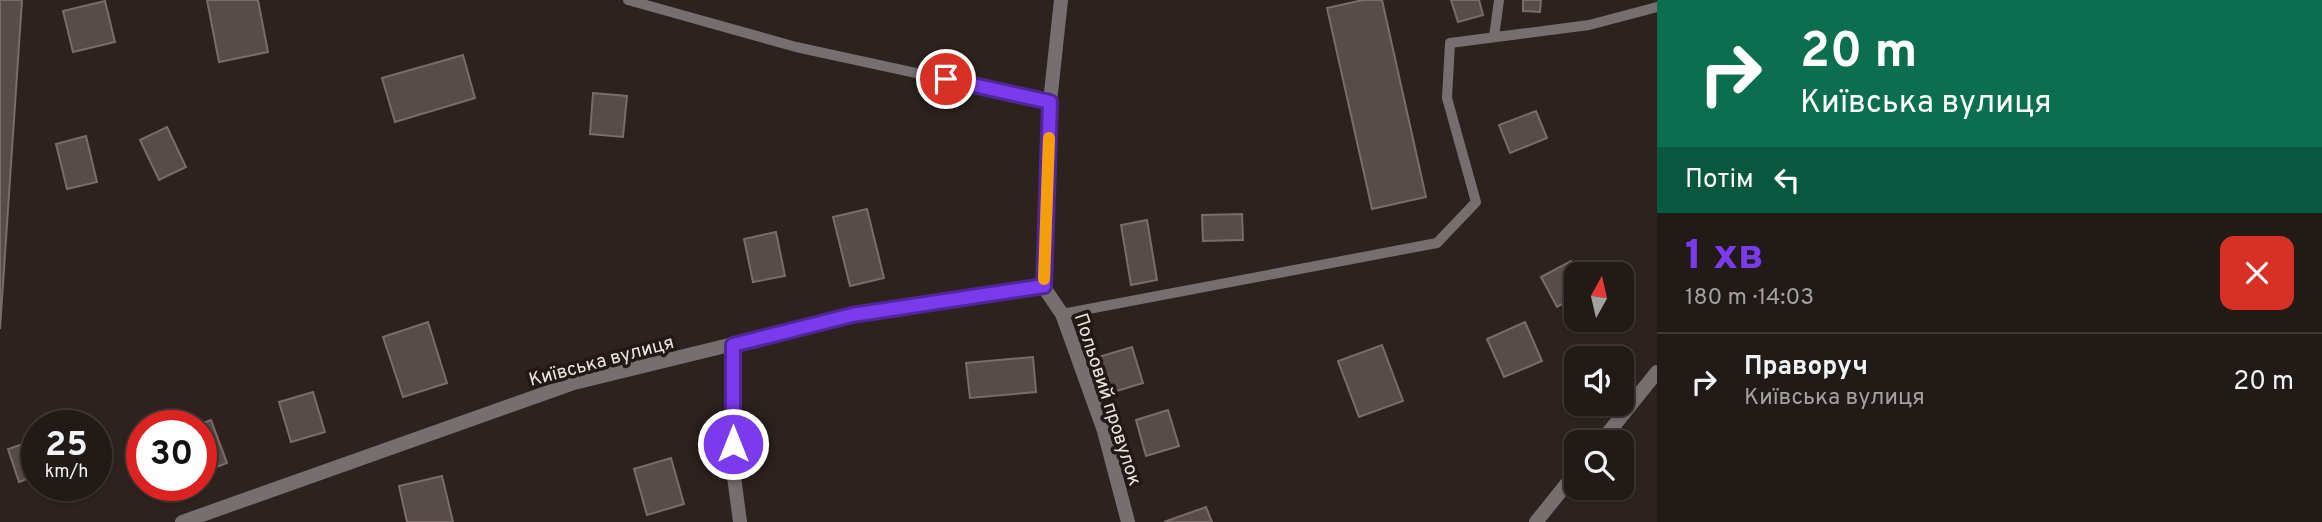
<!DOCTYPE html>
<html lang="uk">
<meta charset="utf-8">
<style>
body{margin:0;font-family:Overpass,sans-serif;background:#29231f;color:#f1f3f6;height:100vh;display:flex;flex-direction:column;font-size:26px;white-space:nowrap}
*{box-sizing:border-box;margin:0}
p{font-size:23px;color:#a2a1a1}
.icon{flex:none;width:38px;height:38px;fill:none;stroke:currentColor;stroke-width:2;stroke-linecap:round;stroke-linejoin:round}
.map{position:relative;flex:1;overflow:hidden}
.sheet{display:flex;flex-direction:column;background:#211a16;width:665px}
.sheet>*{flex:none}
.guide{background:#0b6e4f;color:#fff;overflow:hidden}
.needle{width:46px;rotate:8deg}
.tools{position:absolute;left:1564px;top:262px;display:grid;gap:14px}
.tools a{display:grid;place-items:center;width:70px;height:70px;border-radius:14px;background:#211a16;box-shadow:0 2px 5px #0004,0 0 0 2px #3e3835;font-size:35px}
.speed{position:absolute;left:21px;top:410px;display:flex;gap:14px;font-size:35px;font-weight:700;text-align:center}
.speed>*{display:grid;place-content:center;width:91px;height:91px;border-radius:50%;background:#211a16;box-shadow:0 2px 5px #0004,0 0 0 2px #3e3835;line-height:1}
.speed small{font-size:18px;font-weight:400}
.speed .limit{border:10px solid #d22;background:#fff;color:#111}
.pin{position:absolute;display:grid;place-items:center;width:60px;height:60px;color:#fff;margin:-30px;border:4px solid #fff;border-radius:50%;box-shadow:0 2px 7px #0007}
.me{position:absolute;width:77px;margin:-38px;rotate:0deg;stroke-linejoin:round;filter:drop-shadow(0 0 5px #0008)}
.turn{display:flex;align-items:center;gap:24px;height:147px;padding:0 28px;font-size:32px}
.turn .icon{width:91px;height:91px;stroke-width:2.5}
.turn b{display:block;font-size:49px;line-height:60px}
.then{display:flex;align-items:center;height:66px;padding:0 28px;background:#0003;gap:14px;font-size:26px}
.round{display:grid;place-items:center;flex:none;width:74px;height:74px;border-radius:14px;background:#29231f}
.summary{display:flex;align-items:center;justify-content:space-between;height:119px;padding:0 28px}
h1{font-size:42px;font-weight:800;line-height:52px;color:#7c3aed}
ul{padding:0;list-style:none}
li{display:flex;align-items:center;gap:21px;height:98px;padding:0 28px;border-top:2px solid #3e3835}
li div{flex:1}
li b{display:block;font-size:26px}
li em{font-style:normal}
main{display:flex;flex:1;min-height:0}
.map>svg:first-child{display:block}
.building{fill:#584c4a;stroke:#796c6a;stroke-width:2}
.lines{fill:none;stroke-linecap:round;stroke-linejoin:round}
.lane{stroke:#756f70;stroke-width:10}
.street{stroke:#756f70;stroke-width:14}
.route-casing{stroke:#51269a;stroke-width:18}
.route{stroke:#7c3aed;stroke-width:12}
.slow{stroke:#f59e0b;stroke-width:12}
.labels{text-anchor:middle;stroke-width:7;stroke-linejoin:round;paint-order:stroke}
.street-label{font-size:19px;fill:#eae3e0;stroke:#221915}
</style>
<main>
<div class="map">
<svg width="1657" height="522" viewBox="0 0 1657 522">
<rect width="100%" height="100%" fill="#2c221e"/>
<!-- building -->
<g class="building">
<path d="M0 0H22L0 329Z"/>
<path d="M207 0H258L268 52 219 62Z"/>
<path d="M1363 0H1382L1426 197 1372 209 1327 8Z"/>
<path d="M1451 0H1479L1483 15 1458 22Z"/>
<path d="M1523 0H1541L1540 12 1523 11Z"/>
<path d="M105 1 115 42 73 52 63 11Z"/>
<path d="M463 55 475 98 395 122 382 78Z"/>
<path d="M593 93 627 96 623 137 590 134Z"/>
<path d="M1536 111 1547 138 1510 153 1499 125Z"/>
<path d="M167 127 186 167 159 180 140 140Z"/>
<path d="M86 136 97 182 67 189 56 144Z"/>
<path d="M867 209 884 278 850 286 833 217Z"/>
<path d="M1242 214 1243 240 1203 241 1202 215Z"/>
<path d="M1147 220 1157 280 1131 285 1121 225Z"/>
<path d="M776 232 785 276 753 282 744 239Z"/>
<path d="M1571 261 1579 275H1577V296L1557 307 1541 277Z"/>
<path d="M428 322 447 383 403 397 383 337Z"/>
<path d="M1525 322 1542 361 1504 377 1487 339Z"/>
<path d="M1382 345 1403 401 1359 417 1338 361Z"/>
<path d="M1132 347 1143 383 1110 393 1099 357Z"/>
<path d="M1033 357 1036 392 970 398 966 363Z"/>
<path d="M313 392 325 432 291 442 279 402Z"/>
<path d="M1168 410 1179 446 1146 456 1136 420Z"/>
<path d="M211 420 227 463 201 473V425H197Z"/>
<path d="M34 440 37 448V475L19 482 8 449Z"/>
<path d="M671 458 684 504 647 515 634 469Z"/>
<path d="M442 476 453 522H407L399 486Z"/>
<path d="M1206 507 1212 522H1164Z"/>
</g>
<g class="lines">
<!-- lane -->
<g class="lane">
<path d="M628 0 796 47 1050 102"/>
<path d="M1494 37 1499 0"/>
<path d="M1062 314 1437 243 1476 202 1447 98 1450 43 1589 25 1657 7"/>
</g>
<!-- street -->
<g class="street">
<path d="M1061 0 1050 102 1043 286 1062 314 1104 431 1128 522"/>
<path d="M733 345V469L740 522"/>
<path d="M1600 443 1657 372"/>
<path d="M182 522 574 383 852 315 1043 286"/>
<path d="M1536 522 1577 471"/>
</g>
</g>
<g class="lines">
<defs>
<path id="route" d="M733 444V345L852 315 1044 286 1050 102 946 79"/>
</defs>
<!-- route casing -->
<use href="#route" class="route-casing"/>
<!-- route -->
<use href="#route" class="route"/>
<!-- slow -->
<path class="slow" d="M1044 279 1049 138"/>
</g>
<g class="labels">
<!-- street labels -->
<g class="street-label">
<text transform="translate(601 360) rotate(-15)" y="7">Київська вулиця</text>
<text transform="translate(1109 399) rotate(72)" y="7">Польовий провулок</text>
</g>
</g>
</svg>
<div class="tools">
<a><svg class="needle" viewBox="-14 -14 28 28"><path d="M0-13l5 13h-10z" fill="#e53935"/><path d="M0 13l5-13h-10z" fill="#a2a1a1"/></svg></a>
<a><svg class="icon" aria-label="sound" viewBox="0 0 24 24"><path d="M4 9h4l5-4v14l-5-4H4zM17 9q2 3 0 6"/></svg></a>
<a><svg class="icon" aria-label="search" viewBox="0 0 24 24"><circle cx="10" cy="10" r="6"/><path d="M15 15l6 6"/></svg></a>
</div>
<div class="speed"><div>25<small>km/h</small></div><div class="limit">30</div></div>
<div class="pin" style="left:946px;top:79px;background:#d93025"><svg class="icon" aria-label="arrive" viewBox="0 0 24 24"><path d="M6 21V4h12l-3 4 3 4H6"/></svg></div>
<svg class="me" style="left:733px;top:444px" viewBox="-20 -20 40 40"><circle r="17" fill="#7c3aed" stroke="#fff" stroke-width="3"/><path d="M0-11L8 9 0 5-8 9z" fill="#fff"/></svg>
</div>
<section class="sheet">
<div class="guide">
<div class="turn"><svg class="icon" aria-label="right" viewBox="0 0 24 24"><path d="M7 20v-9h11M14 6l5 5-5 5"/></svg><div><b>20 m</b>Київська вулиця</div></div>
<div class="then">Потім<svg class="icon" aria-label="left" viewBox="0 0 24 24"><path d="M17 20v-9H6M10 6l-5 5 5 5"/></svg></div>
</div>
<div class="summary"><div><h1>1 хв</h1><p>180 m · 14:03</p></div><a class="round" style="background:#d93025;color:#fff"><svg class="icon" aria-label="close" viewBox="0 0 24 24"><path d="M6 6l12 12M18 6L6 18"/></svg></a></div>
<ul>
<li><svg class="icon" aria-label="right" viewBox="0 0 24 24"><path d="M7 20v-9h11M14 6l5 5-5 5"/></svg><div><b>Праворуч</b><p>Київська вулиця</p></div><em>20 m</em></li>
</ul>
</section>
</main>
